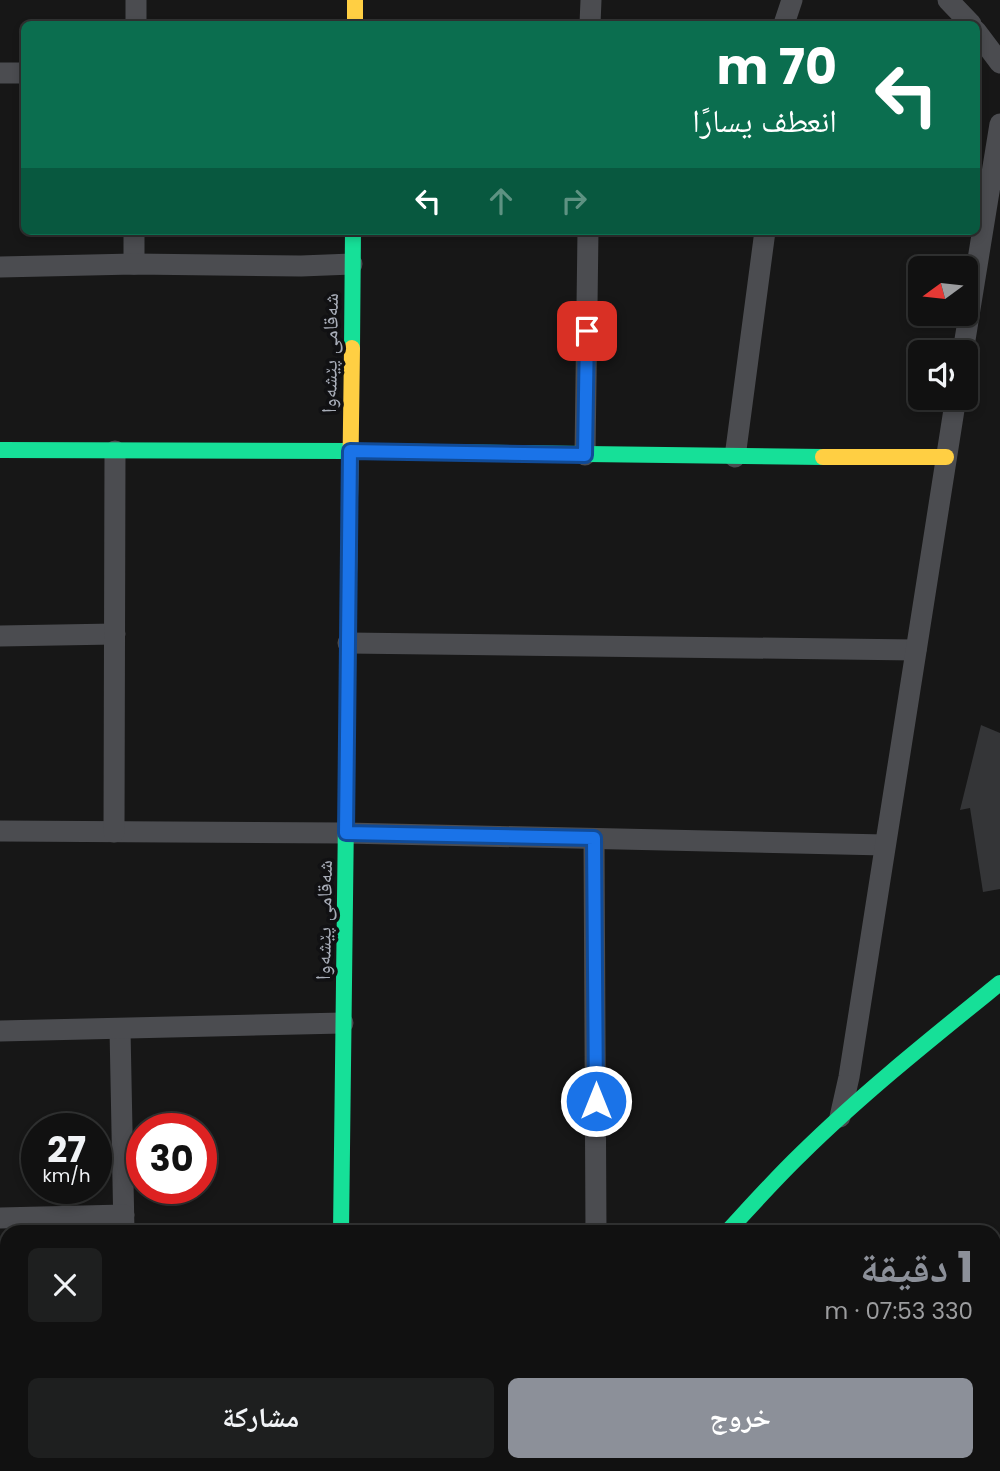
<!DOCTYPE html>
<html lang="ar">
<meta charset="utf-8">
<style>
body{margin:0;font-family:Poppins,"Noto Naskh Arabic",sans-serif;background:#1e1f1f;color:#f1f3f6;direction:rtl;height:100vh;display:flex;flex-direction:column;font-size:26px;white-space:nowrap}
*{box-sizing:border-box;margin:0}
p{font-size:23px;color:#9c9d9f}
.icon{flex:none;width:38px;height:38px;fill:none;stroke:currentColor;stroke-width:2;stroke-linecap:round;stroke-linejoin:round}
.map{position:relative;flex:1;overflow:hidden;direction:ltr}
.details{position:absolute;left:0px;top:1225px;width:1001px;height:247px;display:flex;flex-direction:column;background:#111;border-radius:21px 21px 0 0;box-shadow:0 4px 10px #0003,0 0 0 2px #303131;direction:rtl}
.details>*{flex:none}
.guide{position:absolute;left:21px;top:21px;width:959px;height:214px;border-radius:10px;box-shadow:0 4px 10px #0003,0 0 0 2px #303131;direction:rtl;background:#0b6e4f;color:#fff;overflow:hidden}
.needle{width:46px;rotate:255deg}
.fabs{position:absolute;left:908px;top:256px;display:grid;gap:14px}
.fabs a{display:grid;place-items:center;width:70px;height:70px;border-radius:10px;background:#111;box-shadow:0 4px 10px #0003,0 0 0 2px #303131;font-size:35px}
.speed{position:absolute;left:21px;top:1113px;display:flex;gap:14px;font-size:35px;font-weight:700;text-align:center}
.speed>*{display:grid;place-content:center;width:91px;height:91px;border-radius:50%;background:#111;box-shadow:0 4px 10px #0003,0 0 0 2px #303131;line-height:1}
.speed small{font-size:18px;font-weight:400}
.speed .limit{border:10px solid #d22;background:#fff;color:#111}
.pin{position:absolute;display:grid;place-items:center;width:60px;height:60px;color:#fff;margin:-30px;border-radius:14px;box-shadow:0 4px 10px #0006}
.me{position:absolute;width:77px;margin:-38px;rotate:0deg;stroke-linejoin:round;filter:drop-shadow(0 0 5px #0008)}
.turn{display:flex;align-items:center;gap:24px;height:147px;padding:0 28px;font-size:32px}
.turn .icon{width:91px;height:91px;stroke-width:2.5}
.turn b{display:block;font-size:49px;line-height:60px}
.lanes{display:flex;align-items:center;height:66px;padding:0 28px;background:#0003;justify-content:center;gap:35px;direction:ltr}
.lanes .off{opacity:.35}
.round{display:grid;place-items:center;flex:none;width:74px;height:74px;border-radius:10px;background:#1e1f1f}
.headline{display:flex;align-items:center;justify-content:space-between;height:119px;padding:0 28px}
h1{font-size:42px;font-weight:700;line-height:52px;color:#8c9099}
.cta{display:flex;gap:14px;margin-top:auto;padding:14px 28px}
.cta a{flex:1;height:80px;border-radius:10px;background:#8c9099;color:#fff;font-size:28px;font-weight:700;line-height:80px;text-align:center}
.cta a+a{background:#1e1f1f;color:#f1f3f6}
.map>svg:first-child{display:block}
.building{fill:#343537}
.lines{fill:none;stroke-linecap:round;stroke-linejoin:round}
.street{stroke:#4b4c50;stroke-width:21}
.fast{stroke:#16e098;stroke-width:16}
.slow{stroke:#ffcf43;stroke-width:16}
.route-casing{stroke:#114b97;stroke-width:18}
.route{stroke:#1a73e8;stroke-width:12}
.labels{text-anchor:middle;stroke-width:7;stroke-linejoin:round;paint-order:stroke}
.street-label{font-size:21px;fill:#a8adb8;stroke:#111113}
</style>
<div class="map">
<svg width="1000" height="1471" viewBox="0 0 1000 1471">
<rect width="100%" height="100%" fill="#171717"/>
<!-- building -->
<path class="building" d="M981 725 1000 733V889L983 892 970 808 960 810Z"/>
<g class="lines">
<!-- street -->
<g class="street">
<path d="M948 0 971 24"/>
<path d="M136 24V0"/>
<path d="M590 24 591 0"/>
<path d="M784 24 792 0"/>
<path d="M976 31 1000 63"/>
<path d="M0 73H24"/>
<path d="M134 264V231"/>
<path d="M0 267 134 264 301 266 352 264"/>
<path d="M963 352 1000 124"/>
<path d="M585 455 588 231"/>
<path d="M735 457 765 231"/>
<path d="M0 636 115 634"/>
<path d="M348 643 916 650"/>
<path d="M0 831 346 833 885 845"/>
<path d="M114 832 115 451"/>
<path d="M594 839 596 1232"/>
<path d="M120 1029 124 1232"/>
<path d="M0 1031 343 1023"/>
<path d="M840 1117 849 1077 956 397"/>
<path d="M0 1218 124 1215"/>
<path d="M0 1399H7"/>
<path d="M129 1465 130 1471"/>
</g>
<!-- fast -->
<g class="fast">
<path d="M352 348 353 231"/>
<path d="M0 450 350 451 823 457"/>
<path d="M341 1232 348 650"/>
<path d="M727 1232C751 1206 775 1179 801 1154 863 1093 932 1038 1000 983"/>
<path d="M338 1465V1471"/>
</g>
<!-- slow -->
<g class="slow">
<path d="M355 0V24"/>
<path d="M823 457H946"/>
<path d="M348 650 352 348"/>
<path d="M534 1471 538 1465"/>
</g>
</g>
<g class="lines">
<defs>
<path id="route" d="M587 331 585 455 350 451 346 833 594 838 596 1101"/>
</defs>
<!-- route casing -->
<use href="#route" class="route-casing"/>
<!-- route -->
<use href="#route" class="route"/>
</g>
<g class="labels">
<!-- street labels -->
<g class="street-label">
<text transform="translate(330 353) rotate(-89)" y="7">شەقامی پێشەوا</text>
<text transform="translate(324 920) rotate(-89)" y="7">شەقامی پێشەوا</text>
</g>
</g>
</svg>
<div class="fabs">
<a><svg class="needle" viewBox="-14 -14 28 28"><path d="M0-13l5 13h-10z" fill="#e53935"/><path d="M0 13l5-13h-10z" fill="#9c9d9f"/></svg></a>
<a><svg class="icon" aria-label="sound" viewBox="0 0 24 24"><path d="M4 9h4l5-4v14l-5-4H4zM17 9q2 3 0 6"/></svg></a>
</div>
<div class="speed"><div>27<small>km/h</small></div><div class="limit">30</div></div>
<div class="pin" style="left:587px;top:331px;background:#d93025"><svg class="icon" aria-label="arrive" viewBox="0 0 24 24"><path d="M6 21V4h12l-3 4 3 4H6"/></svg></div>
<svg class="me" style="left:596px;top:1101px" viewBox="-20 -20 40 40"><circle r="17" fill="#1a73e8" stroke="#fff" stroke-width="3"/><path d="M0-11L8 9 0 5-8 9z" fill="#fff"/></svg>
<div class="guide">
<div class="turn"><svg class="icon" aria-label="left" viewBox="0 0 24 24"><path d="M17 20v-9H6M10 6l-5 5 5 5"/></svg><div><b>70 m</b>انعطف يسارًا</div></div>
<div class="lanes"><svg class="icon" aria-label="left" viewBox="0 0 24 24"><path d="M17 20v-9H6M10 6l-5 5 5 5"/></svg><svg class="icon off" aria-label="ahead" viewBox="0 0 24 24"><path d="M12 20V5M6 11l6-6 6 6"/></svg><svg class="icon off" aria-label="right" viewBox="0 0 24 24"><path d="M7 20v-9h11M14 6l5 5-5 5"/></svg></div>
</div>
<section class="details">
<div class="headline"><div><h1>1 دقيقة</h1><p>330 m · 07:53</p></div><a class="round"><svg class="icon" aria-label="close" viewBox="0 0 24 24"><path d="M6 6l12 12M18 6L6 18"/></svg></a></div>
<div class="cta"><a>خروج</a><a>مشاركة</a></div>
</section>
</div>
